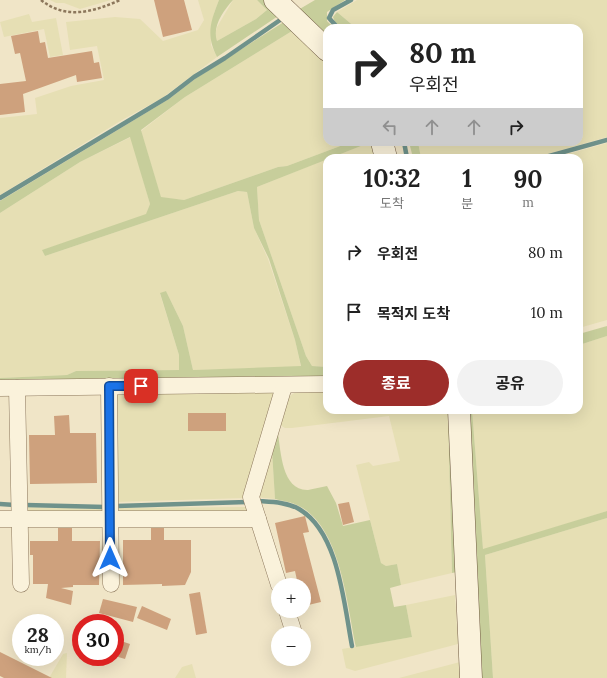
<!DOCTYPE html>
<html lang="ko">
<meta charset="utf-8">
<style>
body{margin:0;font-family:Lora,"Noto Sans KR",serif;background:#f2f2f2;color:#222;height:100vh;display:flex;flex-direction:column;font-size:15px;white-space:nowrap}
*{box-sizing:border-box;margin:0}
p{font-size:13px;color:#767676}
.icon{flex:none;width:22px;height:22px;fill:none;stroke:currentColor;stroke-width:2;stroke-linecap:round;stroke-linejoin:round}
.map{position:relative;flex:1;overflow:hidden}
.details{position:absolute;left:323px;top:154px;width:260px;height:260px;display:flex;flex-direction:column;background:#fff;border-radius:12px;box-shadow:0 4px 16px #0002}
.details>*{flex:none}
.hud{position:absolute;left:323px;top:24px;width:260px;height:122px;border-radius:12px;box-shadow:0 4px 16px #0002;background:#fff;color:#222;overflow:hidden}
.controls{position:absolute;left:271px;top:578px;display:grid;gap:8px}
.controls a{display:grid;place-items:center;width:40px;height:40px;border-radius:50%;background:#fff;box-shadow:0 4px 16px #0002;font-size:20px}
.speed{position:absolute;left:12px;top:614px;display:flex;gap:8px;font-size:20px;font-weight:700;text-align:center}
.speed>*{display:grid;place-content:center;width:52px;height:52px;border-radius:50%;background:#fff;box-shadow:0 4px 16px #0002;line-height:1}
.speed small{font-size:10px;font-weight:400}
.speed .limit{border:6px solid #d22;background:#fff;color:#111}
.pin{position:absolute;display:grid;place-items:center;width:34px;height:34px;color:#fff;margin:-17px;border-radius:8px;box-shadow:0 2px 6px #0006}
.me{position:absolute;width:44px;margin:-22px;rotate:0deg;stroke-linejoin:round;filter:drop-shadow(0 0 3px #0008)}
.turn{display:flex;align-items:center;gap:14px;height:84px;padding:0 20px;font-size:18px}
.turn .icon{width:52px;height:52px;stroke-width:2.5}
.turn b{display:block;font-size:28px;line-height:34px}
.lanes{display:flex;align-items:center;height:38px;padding:0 20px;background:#0003;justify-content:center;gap:20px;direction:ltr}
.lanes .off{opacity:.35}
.eta{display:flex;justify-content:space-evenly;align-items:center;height:68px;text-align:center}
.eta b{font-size:24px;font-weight:700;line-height:28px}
.primary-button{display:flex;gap:8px;margin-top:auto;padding:8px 20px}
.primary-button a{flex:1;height:46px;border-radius:24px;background:#9d2d2a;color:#fff;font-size:16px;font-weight:700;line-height:46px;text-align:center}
.primary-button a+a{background:#f2f2f2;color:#222}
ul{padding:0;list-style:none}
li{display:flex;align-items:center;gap:12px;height:60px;padding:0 20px}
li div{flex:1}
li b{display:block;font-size:15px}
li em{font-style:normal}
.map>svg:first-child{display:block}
.farmland{fill:#e6dfb4}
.green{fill:#c7ce9b}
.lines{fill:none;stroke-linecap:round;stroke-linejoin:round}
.stream{stroke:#6f928b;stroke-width:4.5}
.building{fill:#cea17d}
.street-casing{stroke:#8c775c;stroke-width:17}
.secondary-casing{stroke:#6e583f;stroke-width:23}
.path{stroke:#8c775c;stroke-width:2.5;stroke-dasharray:3 2;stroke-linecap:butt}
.street{stroke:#faf2db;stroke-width:16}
.secondary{stroke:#faf2db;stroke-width:22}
.route-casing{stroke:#114b97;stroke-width:10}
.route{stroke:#1a73e8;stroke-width:7}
</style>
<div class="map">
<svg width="607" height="678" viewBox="0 0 607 678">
<rect width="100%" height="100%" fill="#f0e5c7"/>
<!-- farmland -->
<g class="farmland">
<path d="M50 0H111L80 9 64 3H56Z"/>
<path d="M198 0H219L214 13 211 45 217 57 162 98 122 120 0 195V118L37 114 35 98 71 86 104 80 97 46 70 50 66 22 115 17 140 19 163 41 198 30 204 20Z"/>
<path d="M233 0H257L267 10 256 19 217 41 215 35 217 27Z"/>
<path d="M357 0H607V137L534 158H421L418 142H579V28H356L337 12Z"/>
<path d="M29 14 32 22 56 18 63 55 50 57 44 29 4 37 0 22Z"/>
<path d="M292 31 327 58V142H351L287 166 278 167 184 200 161 198 141 131 185 97Z"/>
<path d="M131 137 150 204 146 215 43 250 45 256 238 191 247 192 254 228 268 259 295 340 301 367 193 370 183 326 166 291 160 294 179 355 180 370 76 371 67 375 0 378V213L80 162Z"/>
<path d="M371 142H376L381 158H330Z"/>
<path d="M607 143V320L579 328V158H554Z"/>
<path d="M327 159V367L312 366 306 356 259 220 257 187Z"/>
<path d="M607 336V511L483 550 472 410H579V345Z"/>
<path d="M327 390V410H446L448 415 452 573 401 585 397 564 386 566 381 563 356 465 369 462 373 466 400 461 389 416 292 428H285L280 425 284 404 291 395 298 391Z"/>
<path d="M116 391 276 392 246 498 115 502Z"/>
<path d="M271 435 275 499 255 497Z"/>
<path d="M22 507 108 509 107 515H26Z"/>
<path d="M247 507 248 511 121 515 115 508Z"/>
<path d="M607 518V678H493L485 555Z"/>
<path d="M455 595 458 644 355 671 346 668 342 649 412 637 406 605Z"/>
<path d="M67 653 66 678H49L63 654Z"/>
<path d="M460 662 461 678H399Z"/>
<path d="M192 664 196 678H175L182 667Z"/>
</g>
<!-- green -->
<g class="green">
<path d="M219 0H233C223 11 212 27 217 41L256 19 267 10 257 0H270L284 12 217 57C206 35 210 23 219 0Z"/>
<path d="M315 0H345L327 12V21L334 28H327V39L298 10Z"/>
<path d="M337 12 356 28H342L335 22 333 17Z"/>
<path d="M290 18 292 31 185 97 141 130 161 197 184 200 278 167 287 166 351 142H371L257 187 259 220 306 356 312 366 327 367V379L0 382V378L67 375 76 371 179 370V355L160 293 166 291 183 326 193 370 301 366 295 340 269 259 254 228 247 192 238 191 45 256 42 250 146 214 150 204 130 137 80 162 0 213V201L169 99 195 79Z"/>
<path d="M409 142H418L421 158H413Z"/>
<path d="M607 326V336L579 345V334Z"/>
<path d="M446 410H455L462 571 452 573 448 415Z"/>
<path d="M463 410H472L483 549 607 511V518L485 555 493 678H478Z"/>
<path d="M278 434C281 452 282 491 308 490 314 489 321 487 327 486L336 503 343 526 370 520 381 563 386 566 397 564 401 585 390 588 394 607 406 605 412 637 356 647C347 605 341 527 299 506 292 502 283 501 275 499L271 435Z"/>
</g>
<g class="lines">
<!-- stream -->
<g class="stream">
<path d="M338 28 329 18 333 10 351 0"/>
<path d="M404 142 407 158"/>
<path d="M542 158 607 140"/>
<path d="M0 198 168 97 194 77 225 58 283 18"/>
<path d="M257 501C271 502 287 502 299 509 339 532 344 605 352 646"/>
<path d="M0 504 15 505"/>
<path d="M26 505 105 507"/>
<path d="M117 506 247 502"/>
</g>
</g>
<!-- building -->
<g class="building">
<path d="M154 0H184L192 30 163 37Z"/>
<path d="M38 31 40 43 45 42 48 58 92 51 94 63 99 62 102 78 77 82 76 75 23 94 25 112 0 115V84L26 81 20 53 15 54 11 36Z"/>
<rect x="188" y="413" width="38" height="18"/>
<path d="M69 415 70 433H96L97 483 30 484 29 435H55L54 416Z"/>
<path d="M349 502 354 522 343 525 338 504Z"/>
<path d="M305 516 309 532 303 533 321 602 304 606V585H298L295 571 286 573 275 523Z"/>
<path d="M58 528H72V541H100L99 585H73V587L61 588 73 591 71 605 46 598 48 584H33V555H30V541H58Z"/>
<path d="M151 528H164V540H191V572L185 585 162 586V584L123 585V540H151Z"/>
<path d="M200 592 207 633 196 635 189 594Z"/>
<path d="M103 599 137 607 133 622 99 613Z"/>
<path d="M142 606 171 619 167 630 137 618Z"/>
<path d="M115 639 130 644 125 659 115 656Z"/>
<path d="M0 652 52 678H4L0 676Z"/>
</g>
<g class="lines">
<defs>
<g id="street">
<path d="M109 386 111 584"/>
<path d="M0 388 327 384"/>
<path d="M17 388 21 584"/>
<path d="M0 519H258"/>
<path d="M279 585 251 497 284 386"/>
<path d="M287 611 294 633"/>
</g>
<g id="secondary">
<path d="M275 0 327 50"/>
<path d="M382 142 386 158"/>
<path d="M459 410 471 678"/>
</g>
</defs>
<!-- street casing -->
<use href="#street" class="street-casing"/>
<!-- secondary casing -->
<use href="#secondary" class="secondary-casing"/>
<!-- path -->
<path class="path" d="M41 0C66 20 93 12 120 0"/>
<!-- street -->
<use href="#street" class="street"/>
<!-- secondary -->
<use href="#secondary" class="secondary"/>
</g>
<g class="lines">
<defs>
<path id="route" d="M110 558 109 386H141"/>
</defs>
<!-- route casing -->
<use href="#route" class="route-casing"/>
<!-- route -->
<use href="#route" class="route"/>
</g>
</svg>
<div class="controls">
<a>+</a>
<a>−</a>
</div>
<div class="speed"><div>28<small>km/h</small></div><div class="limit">30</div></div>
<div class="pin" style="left:141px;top:386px;background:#d93025"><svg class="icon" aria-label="arrive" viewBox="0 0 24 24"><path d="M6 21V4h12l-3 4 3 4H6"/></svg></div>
<svg class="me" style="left:110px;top:558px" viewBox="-20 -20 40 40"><path d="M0-17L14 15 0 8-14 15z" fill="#1a73e8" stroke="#fff" stroke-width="4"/></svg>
<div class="hud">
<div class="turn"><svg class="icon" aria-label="right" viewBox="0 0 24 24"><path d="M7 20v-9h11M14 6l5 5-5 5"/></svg><div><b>80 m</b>우회전</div></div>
<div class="lanes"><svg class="icon off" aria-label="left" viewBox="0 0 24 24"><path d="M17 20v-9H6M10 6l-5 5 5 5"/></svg><svg class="icon off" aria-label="ahead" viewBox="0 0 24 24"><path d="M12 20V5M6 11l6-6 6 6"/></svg><svg class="icon off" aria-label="ahead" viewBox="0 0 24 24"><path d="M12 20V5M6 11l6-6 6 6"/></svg><svg class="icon" aria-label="right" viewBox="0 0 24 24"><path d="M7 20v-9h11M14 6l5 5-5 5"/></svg></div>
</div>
<section class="details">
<div class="eta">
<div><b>10:32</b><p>도착</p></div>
<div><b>1</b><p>분</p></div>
<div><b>90</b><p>m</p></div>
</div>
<ul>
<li><svg class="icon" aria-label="right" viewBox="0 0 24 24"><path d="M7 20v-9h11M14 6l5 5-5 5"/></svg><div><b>우회전</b></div><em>80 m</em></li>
<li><svg class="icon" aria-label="arrive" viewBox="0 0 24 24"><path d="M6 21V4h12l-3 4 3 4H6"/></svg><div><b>목적지 도착</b></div><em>10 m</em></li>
</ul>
<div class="primary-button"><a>종료</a><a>공유</a></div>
</section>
</div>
